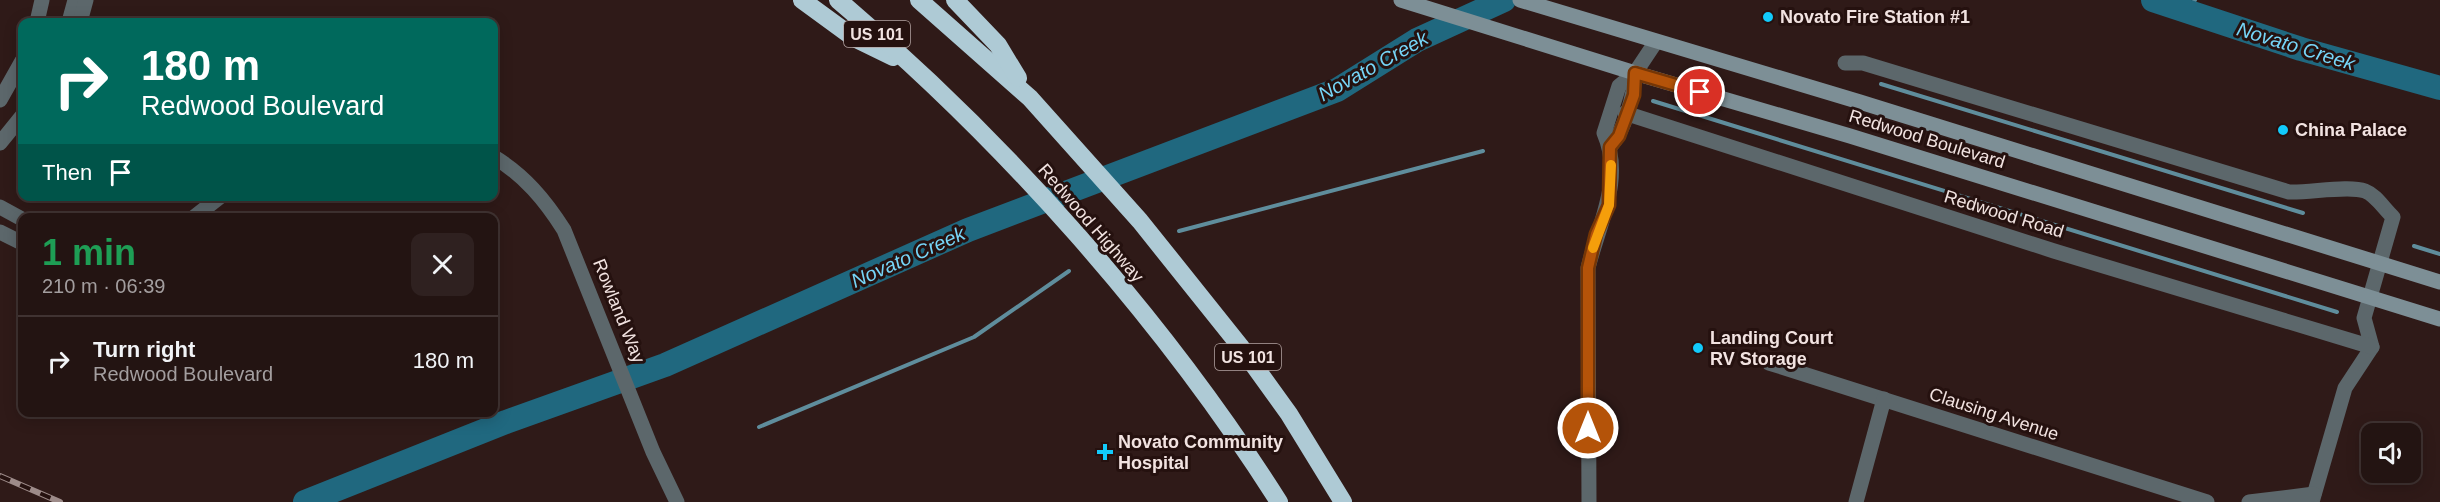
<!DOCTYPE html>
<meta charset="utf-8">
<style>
body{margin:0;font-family:Arial,sans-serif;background:#2f2120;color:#f1f3f6;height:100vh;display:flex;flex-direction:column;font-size:22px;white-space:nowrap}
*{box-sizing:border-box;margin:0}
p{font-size:20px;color:#a39e9f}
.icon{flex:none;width:33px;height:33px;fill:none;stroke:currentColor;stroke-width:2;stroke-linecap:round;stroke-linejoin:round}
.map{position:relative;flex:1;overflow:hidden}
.panel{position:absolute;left:18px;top:213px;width:480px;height:204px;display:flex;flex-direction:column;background:#231412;border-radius:12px;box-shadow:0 3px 15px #0003,0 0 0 2px #403332}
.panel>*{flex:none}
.hud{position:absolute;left:18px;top:18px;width:480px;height:183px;border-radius:12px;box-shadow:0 3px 15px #0003,0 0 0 2px #403332;background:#00695c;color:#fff;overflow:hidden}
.tools{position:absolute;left:2361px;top:423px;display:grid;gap:12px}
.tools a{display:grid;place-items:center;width:60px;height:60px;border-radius:12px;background:#231412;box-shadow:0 3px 15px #0003,0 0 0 2px #403332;font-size:30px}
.pin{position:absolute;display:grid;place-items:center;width:51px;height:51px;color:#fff;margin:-26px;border:3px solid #fff;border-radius:50%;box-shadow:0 2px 6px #0007}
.me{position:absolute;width:66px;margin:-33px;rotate:0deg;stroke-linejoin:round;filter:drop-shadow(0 0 4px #0008)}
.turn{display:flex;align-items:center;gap:21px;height:126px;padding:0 24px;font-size:27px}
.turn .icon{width:78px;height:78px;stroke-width:2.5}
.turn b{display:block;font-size:42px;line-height:51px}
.then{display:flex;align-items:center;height:57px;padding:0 24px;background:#0003;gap:12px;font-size:22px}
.round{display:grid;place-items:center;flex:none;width:63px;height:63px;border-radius:12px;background:#2f2120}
.overview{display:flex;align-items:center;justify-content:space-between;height:102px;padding:0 24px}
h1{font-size:36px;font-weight:700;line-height:45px;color:#1e9e55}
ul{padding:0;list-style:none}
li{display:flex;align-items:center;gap:18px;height:90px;padding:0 24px;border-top:2px solid #403332}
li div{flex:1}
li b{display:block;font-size:22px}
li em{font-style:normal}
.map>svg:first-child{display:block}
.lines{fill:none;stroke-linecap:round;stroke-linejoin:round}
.stream{stroke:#5f8d9c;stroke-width:4}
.river{stroke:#20687f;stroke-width:24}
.minor{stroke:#5c676b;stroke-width:15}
.tertiary{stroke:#5c676b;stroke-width:15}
.secondary{stroke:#7d8f96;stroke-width:15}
.motorway{stroke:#aecad5;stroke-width:18}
.rail-casing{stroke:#9d8b89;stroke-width:6}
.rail{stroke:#25110f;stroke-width:4;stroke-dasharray:11;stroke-linecap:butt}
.route-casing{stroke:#753606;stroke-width:15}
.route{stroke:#b45309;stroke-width:10}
.slow{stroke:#f59e0b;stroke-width:10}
.poi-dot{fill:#12cafb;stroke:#25110f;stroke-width:2}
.labels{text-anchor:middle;stroke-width:6;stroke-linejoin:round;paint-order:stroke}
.shield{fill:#25110f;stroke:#b4a4a2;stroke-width:1.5}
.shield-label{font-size:16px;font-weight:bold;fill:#f2e3e1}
.poi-label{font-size:18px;font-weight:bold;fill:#f2e3e1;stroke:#25110f;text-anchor:start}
.street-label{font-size:18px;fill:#f2e3e1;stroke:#25110f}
.water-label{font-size:20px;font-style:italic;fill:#76d5f7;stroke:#25110f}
</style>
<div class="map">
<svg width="2440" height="502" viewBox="0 0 2440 502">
<rect width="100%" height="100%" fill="#2f1a18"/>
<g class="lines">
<!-- stream -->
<g class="stream">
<path d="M2186 11 2195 0"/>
<path d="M1881 84 2303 213"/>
<path d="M1653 101 2337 312"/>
<path d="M1179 231 1483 151"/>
<path d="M2414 246 2440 254"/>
<path d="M759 427 974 337 1069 271"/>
</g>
<!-- river -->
<g class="river">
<path d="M2153 0 2301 49 2440 88"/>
<path d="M305 502 506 422 665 365 968 230 1337 90 1417 40 1504 0"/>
</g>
<!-- minor -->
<g class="minor">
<path d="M1845 63H1863L2289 192C2309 193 2349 185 2365 191 2376 195 2384 209 2393 217L2364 318 2372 347 2345 388 2312 502"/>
<path d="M1625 113 2054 251 2372 347"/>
<path d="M1610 147C1625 130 1634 96 1635 73"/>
<path d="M494 157C524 175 545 200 564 230L653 452 677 502"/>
<path d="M0 207 22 219"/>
<path d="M193 218 221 196"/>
<path d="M0 232 22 243"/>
<path d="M1769 363 2207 502"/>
<path d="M1589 502 1588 268C1599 223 1624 179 1604 133L1619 86 1635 73 1655 43"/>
<path d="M1856 502 1884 399"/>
<path d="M2249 502 2314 494"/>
</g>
<!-- tertiary -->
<g class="tertiary">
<path d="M37 22 42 0"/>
<path d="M69 22 75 0"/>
<path d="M80 22 86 0"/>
<path d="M0 100 22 61"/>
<path d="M0 143 22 116"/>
</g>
<!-- secondary -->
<g class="secondary">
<path d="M1401 0 1635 73 1850 136 2440 319"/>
<path d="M1520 0 1860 102 2440 282"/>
</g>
<!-- motorway -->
<g class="motorway">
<path d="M802 0 854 38 893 57"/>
<path d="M838 0C1004 140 1163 319 1279 502"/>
<path d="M919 0 1030 98 1140 221 1240 346 1289 414 1343 502"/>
<path d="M955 0 998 45 1018 78"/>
</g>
<defs>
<path id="rail" d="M0 476 60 502"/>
</defs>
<!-- rail casing -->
<use href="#rail" class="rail-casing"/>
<!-- rail -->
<use href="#rail" class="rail"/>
</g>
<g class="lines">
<defs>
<path id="route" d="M1588 428V268L1596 234 1609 205 1610 147 1619 136 1634 95 1635 73 1700 92"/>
</defs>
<!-- route casing -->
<use href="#route" class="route-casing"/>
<!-- route -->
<use href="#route" class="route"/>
<!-- slow -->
<path class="slow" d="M1593 248 1609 205 1611 165"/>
</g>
<!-- markers -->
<g class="poi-dot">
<circle cx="1768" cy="17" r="6"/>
<circle cx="2283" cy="130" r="6"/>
<circle cx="1698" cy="348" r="6"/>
<path d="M1102 443h6v6h6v6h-6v6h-6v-6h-6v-6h6z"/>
</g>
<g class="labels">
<!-- shield labels -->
<g class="shield">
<rect x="844" y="21" width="66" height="26" rx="4.5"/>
<rect x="1215" y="344" width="66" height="26" rx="4.5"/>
</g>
<g class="shield-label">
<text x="877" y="40">US 101</text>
<text x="1248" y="363">US 101</text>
</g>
<!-- poi labels -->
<g class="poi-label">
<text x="1780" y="23">Novato Fire Station #1</text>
<text x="2295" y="136">China Palace</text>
<text x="1710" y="344">Landing Court<tspan x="1710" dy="21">RV Storage</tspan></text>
<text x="1118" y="448">Novato Community<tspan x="1118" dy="21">Hospital</tspan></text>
</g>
<!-- street labels -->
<g class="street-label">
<text transform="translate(1927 139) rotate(17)" y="6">Redwood Boulevard</text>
<text transform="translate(2004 214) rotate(17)" y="6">Redwood Road</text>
<text transform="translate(1091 223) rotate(49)" y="6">Redwood Highway</text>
<text transform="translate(619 311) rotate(68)" y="6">Rowland Way</text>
<text transform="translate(1994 414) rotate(18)" y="6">Clausing Avenue</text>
</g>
<!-- water labels -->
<g class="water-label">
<text transform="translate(2296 46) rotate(17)" y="7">Novato Creek</text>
<text transform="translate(1373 66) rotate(-29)" y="7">Novato Creek</text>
<text transform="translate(908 257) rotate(-24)" y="7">Novato Creek</text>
</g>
</g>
</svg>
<div class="tools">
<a><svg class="icon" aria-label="sound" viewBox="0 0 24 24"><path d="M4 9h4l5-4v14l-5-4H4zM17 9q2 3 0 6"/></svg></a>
</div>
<div class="pin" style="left:1700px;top:92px;background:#d93025"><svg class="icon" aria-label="arrive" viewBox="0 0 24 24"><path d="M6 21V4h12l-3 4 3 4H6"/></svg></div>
<svg class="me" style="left:1588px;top:428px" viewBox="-20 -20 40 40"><circle r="17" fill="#b45309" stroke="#fff" stroke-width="3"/><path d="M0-11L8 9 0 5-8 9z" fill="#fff"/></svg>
<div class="hud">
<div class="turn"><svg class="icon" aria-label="right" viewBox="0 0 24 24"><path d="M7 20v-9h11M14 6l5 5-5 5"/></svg><div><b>180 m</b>Redwood Boulevard</div></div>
<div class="then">Then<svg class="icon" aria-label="arrive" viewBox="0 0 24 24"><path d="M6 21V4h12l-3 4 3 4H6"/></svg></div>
</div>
<section class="panel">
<div class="overview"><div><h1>1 min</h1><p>210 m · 06:39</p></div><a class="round"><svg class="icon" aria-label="close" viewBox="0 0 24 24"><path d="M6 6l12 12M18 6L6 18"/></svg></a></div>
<ul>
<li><svg class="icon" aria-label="right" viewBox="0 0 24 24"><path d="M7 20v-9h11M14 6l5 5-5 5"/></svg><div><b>Turn right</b><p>Redwood Boulevard</p></div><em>180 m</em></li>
</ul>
</section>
</div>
